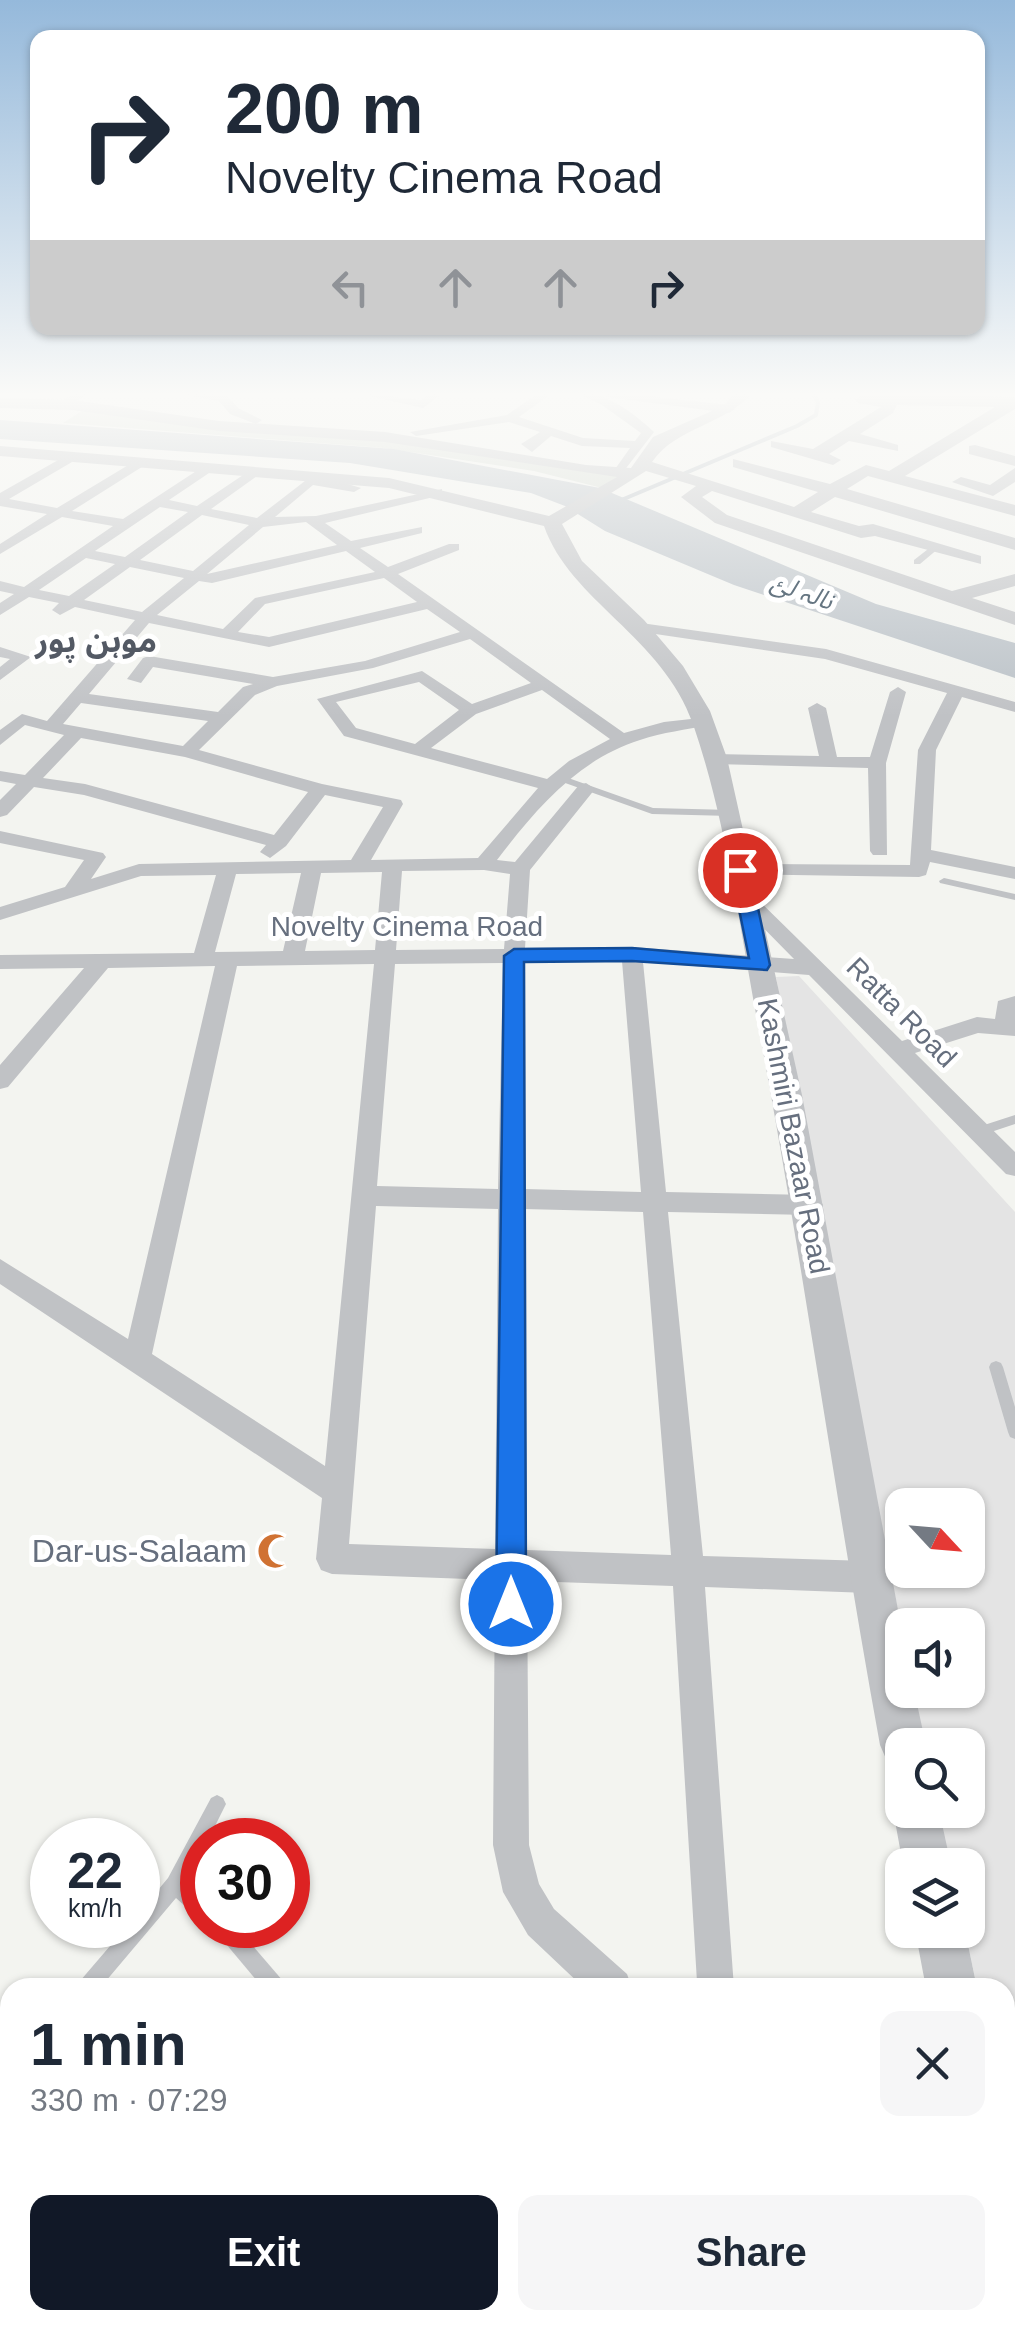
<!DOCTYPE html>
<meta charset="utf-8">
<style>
body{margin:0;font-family:Helvetica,"Noto Sans Arabic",sans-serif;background:#f6f6f7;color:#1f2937;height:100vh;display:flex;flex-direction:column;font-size:38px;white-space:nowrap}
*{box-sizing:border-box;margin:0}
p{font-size:32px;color:#747a83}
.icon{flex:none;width:55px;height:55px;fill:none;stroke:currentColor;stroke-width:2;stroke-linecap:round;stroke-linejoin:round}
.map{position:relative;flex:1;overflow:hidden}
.side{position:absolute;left:0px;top:1978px;width:1015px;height:352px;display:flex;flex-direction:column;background:#fff;border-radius:30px 30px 0 0;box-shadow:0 2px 8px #0004}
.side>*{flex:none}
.top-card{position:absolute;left:30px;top:30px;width:955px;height:305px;border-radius:20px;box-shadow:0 2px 8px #0004;background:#fff;color:#1f2937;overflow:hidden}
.needle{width:65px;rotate:116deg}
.buttons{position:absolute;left:885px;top:1488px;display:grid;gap:20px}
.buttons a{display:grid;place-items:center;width:100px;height:100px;border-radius:20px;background:#fff;box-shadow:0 2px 8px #0004;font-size:50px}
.speed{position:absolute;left:30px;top:1818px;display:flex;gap:20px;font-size:50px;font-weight:700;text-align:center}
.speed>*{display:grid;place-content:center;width:130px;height:130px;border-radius:50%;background:#fff;box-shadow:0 2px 8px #0004;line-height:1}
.speed small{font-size:25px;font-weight:400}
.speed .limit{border:15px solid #d22;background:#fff;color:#111}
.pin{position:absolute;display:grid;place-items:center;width:85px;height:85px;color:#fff;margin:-42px;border:5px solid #fff;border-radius:50%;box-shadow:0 2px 10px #0007}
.me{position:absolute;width:110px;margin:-55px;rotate:0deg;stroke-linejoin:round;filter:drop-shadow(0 0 8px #0008)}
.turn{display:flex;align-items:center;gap:35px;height:210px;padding:0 30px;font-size:45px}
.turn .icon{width:130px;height:130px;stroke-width:2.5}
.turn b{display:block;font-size:70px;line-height:85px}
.lanes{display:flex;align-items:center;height:95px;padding:0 30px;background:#0003;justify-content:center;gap:50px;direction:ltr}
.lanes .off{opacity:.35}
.round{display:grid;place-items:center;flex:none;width:105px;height:105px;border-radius:20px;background:#f6f6f7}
.summary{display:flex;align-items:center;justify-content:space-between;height:170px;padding:0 30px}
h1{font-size:60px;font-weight:700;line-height:75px}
.action{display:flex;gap:20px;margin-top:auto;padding:20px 30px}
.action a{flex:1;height:115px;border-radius:20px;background:#111827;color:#fff;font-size:40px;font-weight:700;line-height:115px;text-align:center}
.action a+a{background:#f6f6f7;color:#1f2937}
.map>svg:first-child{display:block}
.built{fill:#e4e4e4;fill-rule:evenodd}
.green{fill:#d4dad2}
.water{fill:#bac1c7}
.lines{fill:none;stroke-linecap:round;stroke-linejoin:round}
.stream{stroke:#bac1c7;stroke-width:4}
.service{fill:#c0c2c5;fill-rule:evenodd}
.minor{fill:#c0c2c5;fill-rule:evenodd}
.tertiary{fill:#c0c2c5;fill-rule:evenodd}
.route{fill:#1a73e8;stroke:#114b97;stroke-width:2.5}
.labels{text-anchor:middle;stroke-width:10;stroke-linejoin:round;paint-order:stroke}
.far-water-label{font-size:25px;font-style:italic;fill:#667682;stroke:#fff}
.street-label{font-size:28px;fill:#666f7e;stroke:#fff}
.far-district-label{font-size:32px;font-weight:bold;fill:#535964;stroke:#fff}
.near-poi-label{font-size:32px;fill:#666f7e;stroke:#fff;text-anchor:end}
</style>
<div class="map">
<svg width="1015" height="2328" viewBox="0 0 1015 2328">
<rect width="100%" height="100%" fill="#f3f4f0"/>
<!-- built -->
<path class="built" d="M799 976 1015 1212V2155L1005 2110V1988L977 1987 965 1930 968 1865H950L938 1810H968V1745H925L914 1690H968V1625H902V1631L776 977ZM902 1505H968V1570H902Z"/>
<!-- green -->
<path class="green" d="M85 409 356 437 623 475 602 488 534 471 384 448 63 423Z"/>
<!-- water -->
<path class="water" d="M0 420 394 449 600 488 876 604 1015 643V678L734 585 605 531 565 506 531 493 350 463 0 439Z"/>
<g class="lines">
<!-- stream -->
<path class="stream" d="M619 501 797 426 816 415 818 402 812 391"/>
<!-- service -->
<g class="service">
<path d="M932 546 939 548 920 564H914V560Z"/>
<path d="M557 774 653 808 731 810 736 813 731 816 652 814 554 779V775Z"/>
<path d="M944 878 1015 894V900L940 883 939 881Z"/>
<path d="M1015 1115V1124L979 1136 973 1131 975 1128Z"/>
<path d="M996 1361 1001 1363 1003 1367 1015 1407V1439L1010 1437 1008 1432 989 1367 991 1363Z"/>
<path d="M217 1795 223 1798 226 1804 208 1840H202V1851L186 1882 202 1896V1917L195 1915 176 1898 100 1988H77L80 1981 128 1925H138V1914L168 1878 211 1798Z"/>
<path d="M213 1925H235L283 1981 286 1988H263L216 1932Z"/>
<path d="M10 2065V2090L0 2096V2071Z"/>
</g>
<!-- minor -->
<g class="minor">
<path d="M78 391H93L65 408 55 405Z"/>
<path d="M165 391 227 395 238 408 262 420 256 424 230 414 219 401Z"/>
<path d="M348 391 421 400 432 391H446L423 408Z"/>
<path d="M541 391H555L519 417 583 438 635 441 641 433 602 405 573 391C604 391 632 411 654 432L620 476 613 472 630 448 582 446 551 436 532 452 521 444 540 432 509 422 416 436 410 432 507 415Z"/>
<path d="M602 391 729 405 735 409 729 413 607 397Z"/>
<path d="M67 455 72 462 9 499 57 508 140 458 145 465 72 511 123 519 207 464 212 465V471L169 500 197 506 252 469 259 473 257 476 211 509 257 518 314 474 361 488 354 492 313 485 275 517 316 516 442 489V495L325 523 351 541 422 527V533L360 548 388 567 449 544H459V550L398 574 624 733 664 722 709 717V725C686 730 663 732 640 740 577 760 536 809 497 860L515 862 579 785 586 783 595 789 530 870 525 948 632 947 794 959 739 903V895H753L902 1041 977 1017 995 1019 998 1001 1015 996V1036L978 1033 915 1053 1015 1152V1176L1006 1174 809 975 643 962 666 1192 810 1195 819 1198 823 1205 819 1212 810 1215 668 1212 703 1556 868 1561 879 1566 884 1577 879 1588 868 1593 705 1587 734 1988H700L697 1982 673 1586 527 1581 529 1845 539 1884 554 1909 627 1974 632 1988H584L528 1935 503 1892 493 1845 495 1580 332 1574 321 1570 316 1559 322 1498 0 1284V1259L128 1339 215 966 108 968 8 1087 0 1089V1065L84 968 0 969V955L194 953 216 875 141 876 0 920V907L65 887 84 860 0 843V831L103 853 106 857 91 879 139 864 351 860 383 807 325 795 286 846 270 858 260 852 266 845 84 795 34 787 7 815 0 817V800L16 784 0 781V771L25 775 64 735 25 725 0 745V730L22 714 47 721 135 620 75 607 60 615 52 610 59 603 29 597 0 615V603L14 594 0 591V581L24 587 113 526 62 517 0 554V544L47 514 0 506V493ZM160 507 188 512 125 557 95 551ZM202 515 249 525 193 571 140 560ZM306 522 337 545 207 574 263 527ZM346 551 375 572 255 598 223 629 157 615 199 581 212 583ZM86 558 115 564 69 596 39 590ZM130 567 184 578 142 612 84 600ZM384 578 417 602 269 637 238 632 265 604ZM427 609 460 632 365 661 273 677 149 656 143 658 127 679 141 683 153 667 253 684 243 687 218 712 89 694 149 623 269 647ZM470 639 531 683 472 704 422 671 317 699 344 736 538 788 478 858 371 860 403 804 401 800 322 784 199 750 255 695 277 686 373 668ZM419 682 459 710 415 744 356 728 336 702ZM542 690 610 739 569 761 547 779 431 748 476 714ZM81 703 208 721 183 746 63 724ZM81 738 185 757 308 792 274 835 85 784 43 778ZM484 870 510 874 504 949 396 950 402 871ZM382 872 375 950 305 951 321 873ZM301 873 283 951 215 952 236 874ZM622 961 641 1192 524 1189 525 962ZM503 963 498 1189 377 1186 395 964ZM374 964 325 1466 152 1354 237 966ZM376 1206 498 1209 495 1549 349 1544ZM524 1209 643 1212 671 1555 527 1550Z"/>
<path d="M641 623 826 649 1015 702V712L962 697 936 750 931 850 1015 867V879L930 862 926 875 919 877 734 874V866L741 864 910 865 918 750 947 693 825 659 635 631V625Z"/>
<path d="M0 647 31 657 0 680V667L10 659 0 657Z"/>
<path d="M898 687 906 692 886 763 887 855H873L870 851 868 768 714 764 705 759 714 754 819 756 808 708 817 703 826 708 837 757H870L890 692Z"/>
<path d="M954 2320H1004L1008 2328H957Z"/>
</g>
<!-- tertiary -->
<g class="tertiary">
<path d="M737 391H754C725 426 677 426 652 462L794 507 818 492 733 467V459L830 484 866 465 889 471 995 407 897 405 893 413 860 434 898 445V451L849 441 829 454 841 460 833 465 771 447V441L813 449 881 407 858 403 855 400 863 395 1015 397V409L905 476 1015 505V516L868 476 847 489 1015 538V550L835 497 811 512 859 526 873 524 981 556V564L875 536 861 538 712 491 702 497 727 515 952 591 1015 574V586L972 598 1015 612V625L715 523 681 497 696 486 646 471 562 524 582 561 644 620 683 666 710 711 727 758 802 1095 902 1631V1690H914L926 1745H902V1768L887 1761 880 1745C837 1509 804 1271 760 1035 740 931 727 823 693 724 662 636 570 601 544 526L389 488 0 456V446L389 478 549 516 617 477 385 442 219 431 73 410 0 408V398L73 400 219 421 385 432 586 465 631 468 653 437 723 406Z"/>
<path d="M975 445 1015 456V466L969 454V446Z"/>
<path d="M1015 468V482L993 496 952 482 961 477 990 485Z"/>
<path d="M902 1792V1810H939L951 1865H903L893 1810Z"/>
<path d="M915 1930H965L977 1988H926Z"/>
<path d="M1005 2223 1015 2227V2328L994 2320H1005Z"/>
</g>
</g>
<!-- sky -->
<linearGradient id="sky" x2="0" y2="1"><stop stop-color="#95b9db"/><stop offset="0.55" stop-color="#fafaf8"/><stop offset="1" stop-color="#fafaf8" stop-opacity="0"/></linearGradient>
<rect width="1015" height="717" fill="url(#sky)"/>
<!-- route -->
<path class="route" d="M740 865 750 870 770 965 767 970 632 961 524 962 526 1604 521 1615 511 1619 501 1615 496 1604 504 956 514 949 632 948 749 958 731 870Z"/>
<!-- icons -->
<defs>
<symbol id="mosque-bare" viewBox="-9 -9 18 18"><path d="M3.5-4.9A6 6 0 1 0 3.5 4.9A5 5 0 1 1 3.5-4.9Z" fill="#d07233" stroke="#fff" stroke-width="2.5" paint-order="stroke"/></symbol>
</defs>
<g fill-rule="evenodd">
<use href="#mosque-bare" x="250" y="1526" width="50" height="50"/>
</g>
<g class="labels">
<!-- far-water labels -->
<g class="far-water-label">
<text transform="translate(802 591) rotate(19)" y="9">نالہ لئ</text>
</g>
<!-- street labels -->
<g class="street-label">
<text x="407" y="936">Novelty Cinema Road</text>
<text transform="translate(902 1012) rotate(45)" y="10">Ratta Road</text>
<text transform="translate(794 1136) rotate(79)" y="10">Kashmiri Bazaar Road</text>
</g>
<!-- far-district labels -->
<g class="far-district-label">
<text x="96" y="652">موہن پور</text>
</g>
<!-- near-poi labels -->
<g class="near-poi-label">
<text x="247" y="1562">Dar-us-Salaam</text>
</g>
</g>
</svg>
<div class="buttons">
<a><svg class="needle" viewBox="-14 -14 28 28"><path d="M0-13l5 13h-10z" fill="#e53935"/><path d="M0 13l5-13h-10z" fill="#747a83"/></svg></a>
<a><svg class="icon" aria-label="sound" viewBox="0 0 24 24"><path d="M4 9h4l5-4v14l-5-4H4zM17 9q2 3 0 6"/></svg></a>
<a><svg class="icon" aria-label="search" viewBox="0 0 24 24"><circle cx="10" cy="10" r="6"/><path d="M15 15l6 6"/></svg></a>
<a><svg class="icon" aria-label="layers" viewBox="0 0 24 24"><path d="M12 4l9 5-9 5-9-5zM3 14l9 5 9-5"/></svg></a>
</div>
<div class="speed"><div>22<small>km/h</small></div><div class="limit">30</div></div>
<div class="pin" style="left:740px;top:870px;background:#d93025"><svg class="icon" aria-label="arrive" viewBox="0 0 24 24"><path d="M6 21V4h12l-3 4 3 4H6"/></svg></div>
<svg class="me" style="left:511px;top:1604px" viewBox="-20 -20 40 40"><circle r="17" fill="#1a73e8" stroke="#fff" stroke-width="3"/><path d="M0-11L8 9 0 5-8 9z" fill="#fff"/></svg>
<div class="top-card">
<div class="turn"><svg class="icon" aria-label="right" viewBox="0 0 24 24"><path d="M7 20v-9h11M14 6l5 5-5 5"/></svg><div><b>200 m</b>Novelty Cinema Road</div></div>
<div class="lanes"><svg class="icon off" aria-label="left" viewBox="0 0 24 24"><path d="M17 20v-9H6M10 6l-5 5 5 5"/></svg><svg class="icon off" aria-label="ahead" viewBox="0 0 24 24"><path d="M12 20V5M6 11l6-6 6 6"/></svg><svg class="icon off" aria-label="ahead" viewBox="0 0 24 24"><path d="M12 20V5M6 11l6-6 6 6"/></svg><svg class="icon" aria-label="right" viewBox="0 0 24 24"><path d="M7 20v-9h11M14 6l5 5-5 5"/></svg></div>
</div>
<section class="side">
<div class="summary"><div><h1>1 min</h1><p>330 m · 07:29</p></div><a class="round"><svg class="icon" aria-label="close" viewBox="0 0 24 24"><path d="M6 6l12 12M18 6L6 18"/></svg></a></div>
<div class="action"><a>Exit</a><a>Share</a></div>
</section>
</div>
